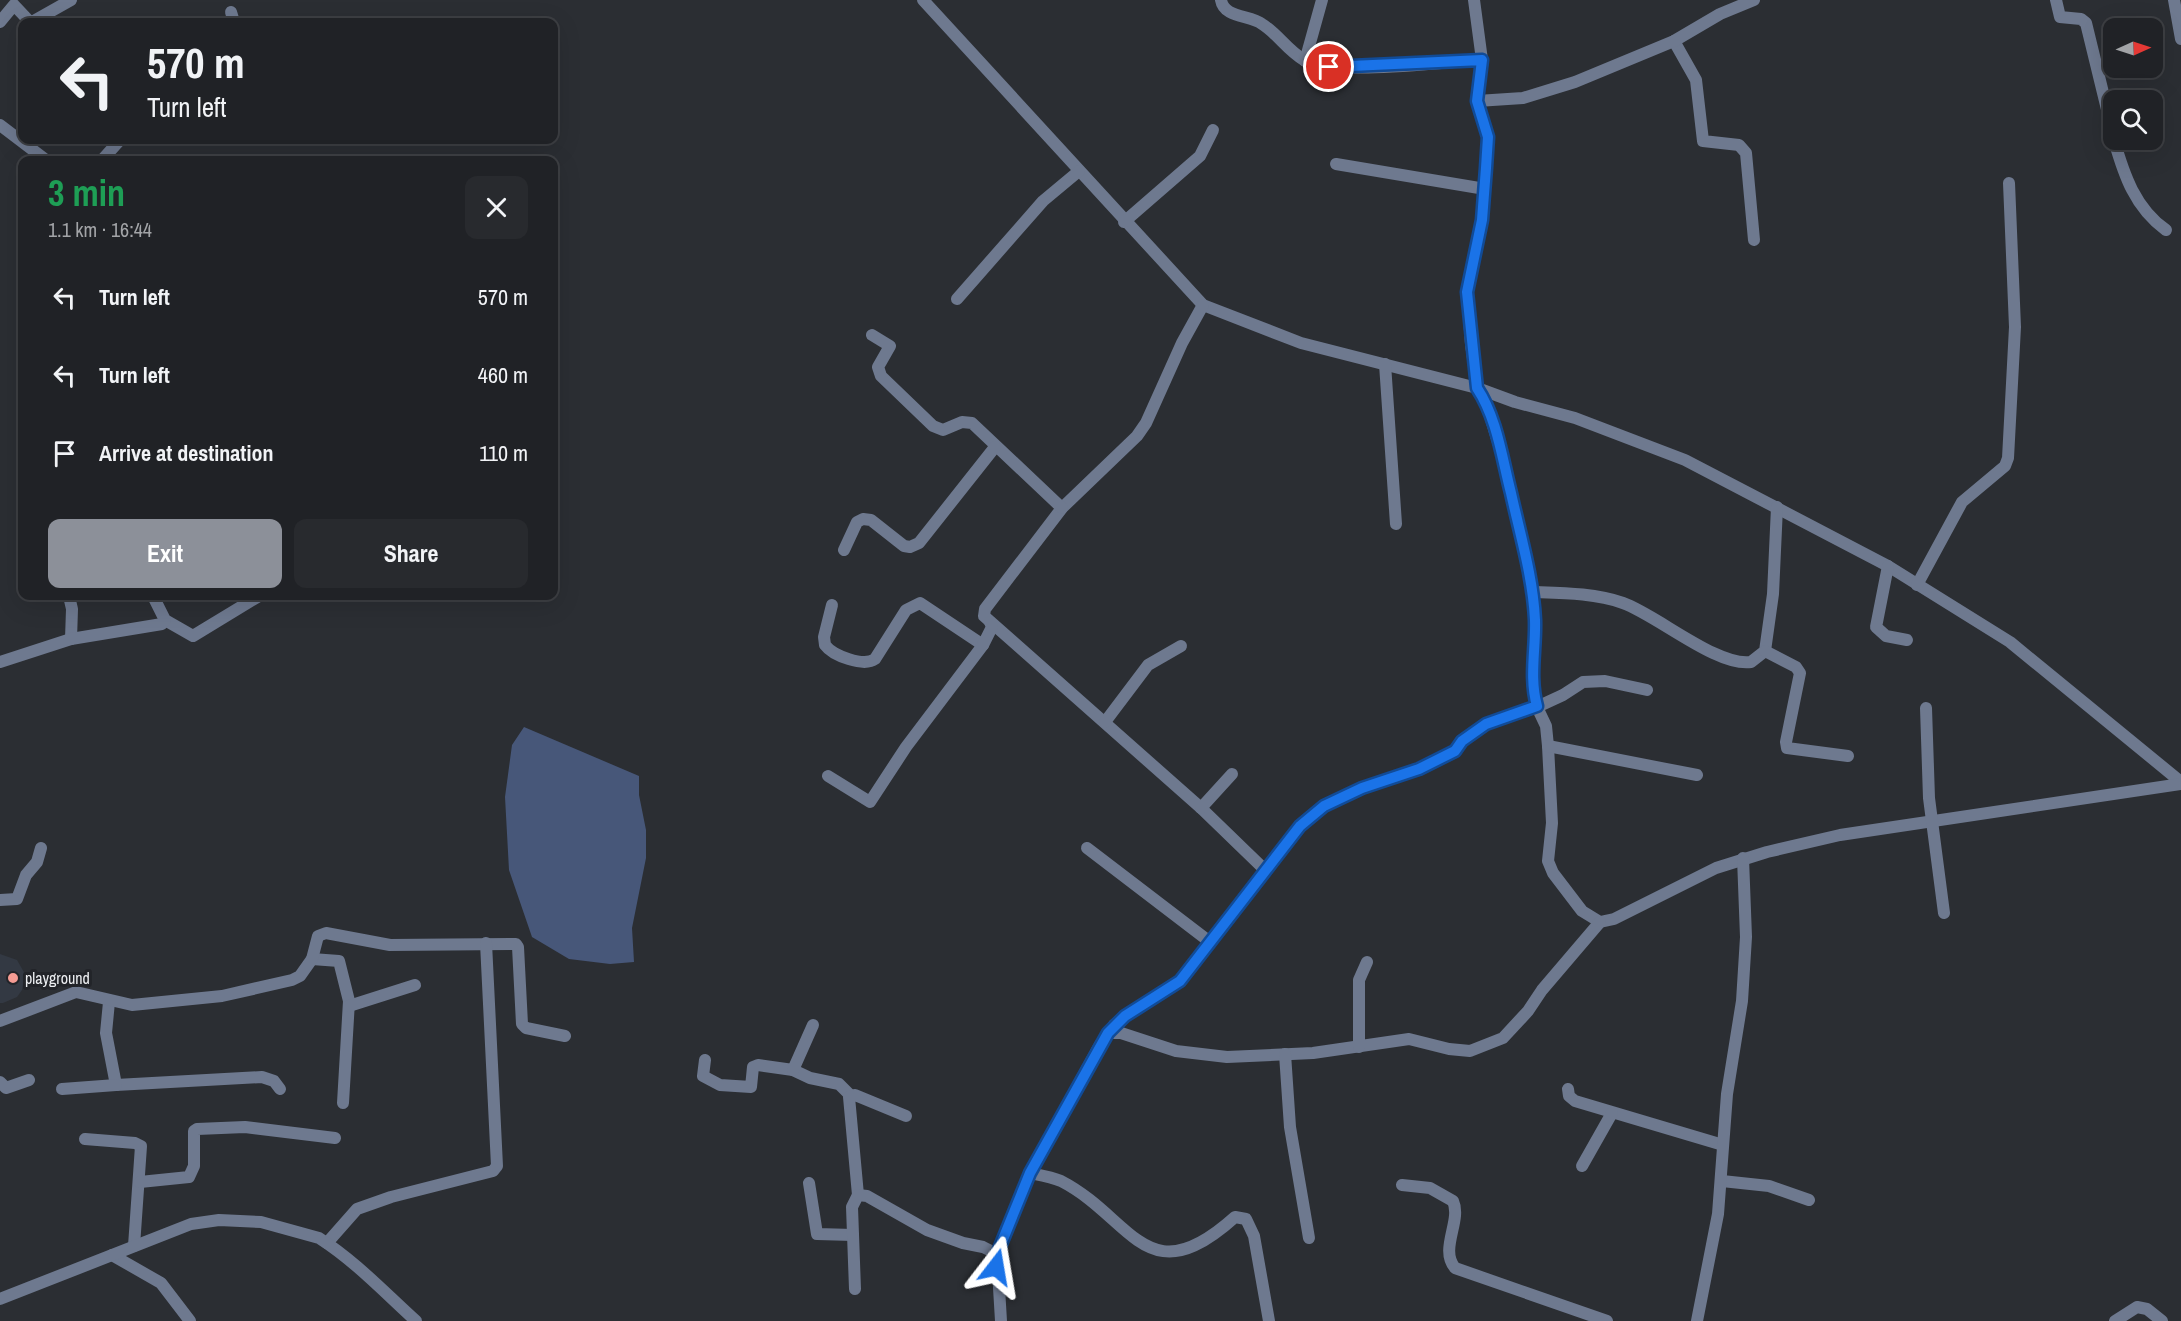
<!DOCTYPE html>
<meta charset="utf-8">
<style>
body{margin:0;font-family:"Archivo Narrow",sans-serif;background:#282a2e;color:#f1f3f6;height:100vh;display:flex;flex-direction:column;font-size:22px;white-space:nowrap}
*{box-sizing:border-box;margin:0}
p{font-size:20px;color:#a2a4a7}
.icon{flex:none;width:33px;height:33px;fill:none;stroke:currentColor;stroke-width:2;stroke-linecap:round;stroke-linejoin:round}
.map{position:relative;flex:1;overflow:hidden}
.drawer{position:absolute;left:18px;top:156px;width:540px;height:444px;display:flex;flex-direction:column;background:#202226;border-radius:12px;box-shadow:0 6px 24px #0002,0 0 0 2px #3d3f43}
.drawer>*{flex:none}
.hud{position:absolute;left:18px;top:18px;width:540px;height:126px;border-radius:12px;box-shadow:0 6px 24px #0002,0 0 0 2px #3d3f43;background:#202226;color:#f1f3f6;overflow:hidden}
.needle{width:39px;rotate:87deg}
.buttons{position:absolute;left:2103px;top:18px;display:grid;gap:12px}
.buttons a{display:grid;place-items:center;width:60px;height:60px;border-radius:12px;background:#202226;box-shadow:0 6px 24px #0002,0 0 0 2px #3d3f43;font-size:30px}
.pin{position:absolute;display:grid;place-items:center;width:51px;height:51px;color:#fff;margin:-26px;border:3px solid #fff;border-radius:50%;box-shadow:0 2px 6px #0007}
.me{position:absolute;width:66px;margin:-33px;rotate:14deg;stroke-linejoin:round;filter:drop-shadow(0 0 4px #0008)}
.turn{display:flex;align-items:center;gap:21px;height:126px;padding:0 30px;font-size:27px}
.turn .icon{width:78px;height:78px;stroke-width:2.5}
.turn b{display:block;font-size:42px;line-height:51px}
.round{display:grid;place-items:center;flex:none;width:63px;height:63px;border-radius:12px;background:#282a2e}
.head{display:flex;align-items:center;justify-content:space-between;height:102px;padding:0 30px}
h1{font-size:36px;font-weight:800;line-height:45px;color:#1e9e55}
.cta{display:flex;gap:12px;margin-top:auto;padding:12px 30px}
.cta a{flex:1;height:69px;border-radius:12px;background:#8c9099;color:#fff;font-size:24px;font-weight:800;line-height:69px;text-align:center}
.cta a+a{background:#282a2e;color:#f1f3f6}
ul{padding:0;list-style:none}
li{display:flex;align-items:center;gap:18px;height:78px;padding:0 30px}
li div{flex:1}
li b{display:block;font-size:22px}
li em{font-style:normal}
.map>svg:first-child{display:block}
.built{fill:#333943}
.green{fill:#475779}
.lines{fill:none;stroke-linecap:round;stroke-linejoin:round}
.minor{stroke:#6e798f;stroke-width:12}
.route-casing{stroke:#114b97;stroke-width:15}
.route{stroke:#1a73e8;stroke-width:10}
.poi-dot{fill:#f59c94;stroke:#222429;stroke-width:2}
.labels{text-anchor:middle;stroke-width:6;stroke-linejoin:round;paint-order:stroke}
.poi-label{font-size:16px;fill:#eceef1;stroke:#222429;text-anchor:start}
</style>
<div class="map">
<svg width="2181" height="1321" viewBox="0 0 2181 1321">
<rect width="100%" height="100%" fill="#2b2e33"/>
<!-- built -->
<path class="built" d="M0 954 17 960 25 974 22 990 17 997 3 1003H0Z"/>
<!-- green -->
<path class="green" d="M524 727 639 776V795L646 830V858L632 928 634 962 610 964 569 959 532 937 509 870 505 797 512 745Z"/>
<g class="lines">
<!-- minor -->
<g class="minor">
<path d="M923 0 1203 305 1301 343 1477 388 1515 402 1575 418 1685 460 1888 566 2010 642 2181 782"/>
<path d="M1221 0C1224 18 1250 15 1262 24 1278 34 1287 50 1304 60 1333 76 1444 62 1482 60"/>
<path d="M1474 0 1482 60 1477 101 1488 137 1482 220 1467 292 1471 344 1477 388 1485 399 1501 452 1527 560 1533 598 1535 620 1532 679 1537 707 1546 726 1548 746 1552 823 1548 861 1553 873 1582 911 1600 922 1614 919 1716 868 1767 852 1840 835 2181 784"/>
<path d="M2056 0 2060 17 2081 19 2086 23 2114 138"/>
<path d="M2174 0 2181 39"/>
<path d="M231 12 234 22"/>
<path d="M0 22 14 5 30 22"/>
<path d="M32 22 71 0"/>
<path d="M1674 41 1696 80 1703 141 1739 145 1746 153 1754 240"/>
<path d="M1305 61 1322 0"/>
<path d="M1477 101 1523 98 1575 82 1674 41 1720 14 1754 0"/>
<path d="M0 125 46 160"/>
<path d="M2114 140C2124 175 2135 208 2166 230"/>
<path d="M102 160 120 140"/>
<path d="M1336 164 1485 189"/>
<path d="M1124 222 1200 156 1213 130"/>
<path d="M957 299 1043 201 1079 171"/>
<path d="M1203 305 1182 343 1146 423 1137 436 1062 508 985 609 984 616 1201 808 1264 869"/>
<path d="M872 335 890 346 878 367 881 376 933 426 943 430 962 422 972 423 1062 508"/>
<path d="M1385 364 1396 524"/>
<path d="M844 550 857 522 863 519 871 520 904 546 910 547 919 543 995 447"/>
<path d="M1888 566 1876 627 1886 636 1907 640"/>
<path d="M1917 585 1962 502 2005 466 2008 458 2015 327 2009 183"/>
<path d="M1532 592C1561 593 1595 593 1623 603 1657 615 1717 667 1751 662L1765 651 1773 594 1777 507"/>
<path d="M69 596 72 609 71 639"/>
<path d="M153 596 165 620 193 636 259 596"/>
<path d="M832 605 824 637 825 645C833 656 864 667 875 659L906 610 920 603 983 645"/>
<path d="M1765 651 1796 667 1800 673 1786 742 1787 748 1848 756"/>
<path d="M0 662 71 639 162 624 165 620"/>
<path d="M1926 708 1929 798 1944 913"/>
<path d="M1105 722 1148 665 1181 646"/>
<path d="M1548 746 1697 775"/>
<path d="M828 776 870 802 906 747 983 645 992 627 990 622"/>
<path d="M1201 808 1232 774"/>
<path d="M1087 848 1210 942"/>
<path d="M0 900 17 899 26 875 37 862 41 848"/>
<path d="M312 959 339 961 349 1001 343 1103"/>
<path d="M109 1002 106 1033 116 1085 262 1077 274 1081 280 1089"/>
<path d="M349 1006 415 985"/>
<path d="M0 1021 76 992 132 1005 222 996 292 980 300 976 312 959 318 936 326 933 390 945 516 944 518 947 522 1024 526 1028 565 1036"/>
<path d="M1108 1033H1121L1176 1051 1227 1057 1313 1053 1409 1039 1449 1049 1470 1051 1503 1038 1528 1011 1542 990 1600 922"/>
<path d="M1359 1047V980L1367 962"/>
<path d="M1285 1054 1290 1127 1309 1238"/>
<path d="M705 1060 703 1076 720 1085 751 1087 753 1067 758 1065 793 1070 810 1078 839 1084 850 1095"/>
<path d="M793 1070 813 1025"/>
<path d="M0 1082 6 1088 29 1080"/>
<path d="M62 1089 116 1085"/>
<path d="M1568 1089 1569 1096 1575 1101 1723 1145"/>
<path d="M85 1139 135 1143 141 1146 134 1246"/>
<path d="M1582 1166 1612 1113"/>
<path d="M1030 1173C1040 1175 1052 1177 1061 1181 1133 1218 1146 1297 1235 1217L1246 1219 1254 1236 1269 1321"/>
<path d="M1722 1181 1769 1186 1809 1200"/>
<path d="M140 1182 189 1177 194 1166V1131L197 1129 245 1127 335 1138"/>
<path d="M809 1183 817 1234 853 1235"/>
<path d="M1402 1185 1430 1188 1453 1201C1462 1221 1439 1249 1455 1268L1607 1321"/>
<path d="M858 1195 849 1097 855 1095 906 1116"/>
<path d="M327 1243 357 1209 391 1197 493 1171 497 1166 486 943"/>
<path d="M112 1255 161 1283 190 1321"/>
<path d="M855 1289 852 1207 858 1195 867 1196 927 1230 963 1243 983 1247 997 1254"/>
<path d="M0 1299 191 1224 219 1220 261 1222 319 1238C355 1261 384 1292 416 1321"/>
<path d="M1001 1321 997 1254 1030 1173 1100 1045 1114 1025 1125 1016 1180 981 1300 826 1324 805 1362 788 1419 769 1455 751 1462 741 1486 724 1537 707 1563 695 1583 682 1605 681 1647 690"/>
<path d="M1697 1321 1718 1214 1727 1094 1742 1001 1746 937 1743 858"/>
<path d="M2115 1321 2137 1307 2147 1309 2162 1321"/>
</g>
</g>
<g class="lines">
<defs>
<path id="route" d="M996 1267 997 1254 1030 1173 1108 1033 1125 1016 1180 981 1300 826 1324 806 1362 788 1419 769 1455 751 1462 741 1486 724 1537 706C1529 677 1536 649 1535 620 1533 577 1520 534 1511 493 1502 458 1497 418 1477 388L1467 292 1482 220 1486 168 1488 137 1477 101 1482 60 1329 67"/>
</defs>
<!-- route casing -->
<use href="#route" class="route-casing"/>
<!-- route -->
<use href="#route" class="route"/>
</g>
<!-- markers -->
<circle class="poi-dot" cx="13" cy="978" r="6"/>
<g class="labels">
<!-- poi labels -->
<g class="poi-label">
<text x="25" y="984">playground</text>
</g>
</g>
</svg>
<div class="buttons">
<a><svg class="needle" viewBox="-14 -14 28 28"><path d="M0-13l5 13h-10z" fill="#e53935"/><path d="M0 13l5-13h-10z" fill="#a2a4a7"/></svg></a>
<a><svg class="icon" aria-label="search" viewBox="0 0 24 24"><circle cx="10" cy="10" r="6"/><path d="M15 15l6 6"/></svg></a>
</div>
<div class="pin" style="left:1329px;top:67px;background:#d93025"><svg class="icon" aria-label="arrive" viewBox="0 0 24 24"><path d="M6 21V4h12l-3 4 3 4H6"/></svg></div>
<svg class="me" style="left:996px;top:1267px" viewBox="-20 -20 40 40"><path d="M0-17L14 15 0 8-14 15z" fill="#1a73e8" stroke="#fff" stroke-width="4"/></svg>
<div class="hud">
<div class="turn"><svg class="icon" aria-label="left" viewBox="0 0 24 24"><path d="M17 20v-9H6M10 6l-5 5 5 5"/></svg><div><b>570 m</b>Turn left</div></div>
</div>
<section class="drawer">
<div class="head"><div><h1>3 min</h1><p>1.1 km · 16:44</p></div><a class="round"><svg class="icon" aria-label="close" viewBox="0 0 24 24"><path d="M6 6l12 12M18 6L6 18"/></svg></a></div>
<ul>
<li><svg class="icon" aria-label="left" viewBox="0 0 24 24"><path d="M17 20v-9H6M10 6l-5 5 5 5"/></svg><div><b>Turn left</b></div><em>570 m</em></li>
<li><svg class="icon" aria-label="left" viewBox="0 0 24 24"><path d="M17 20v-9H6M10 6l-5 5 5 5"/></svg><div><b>Turn left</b></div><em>460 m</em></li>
<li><svg class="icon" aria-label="arrive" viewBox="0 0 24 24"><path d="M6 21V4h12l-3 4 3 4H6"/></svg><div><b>Arrive at destination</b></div><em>110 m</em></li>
</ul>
<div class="cta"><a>Exit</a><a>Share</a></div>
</section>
</div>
